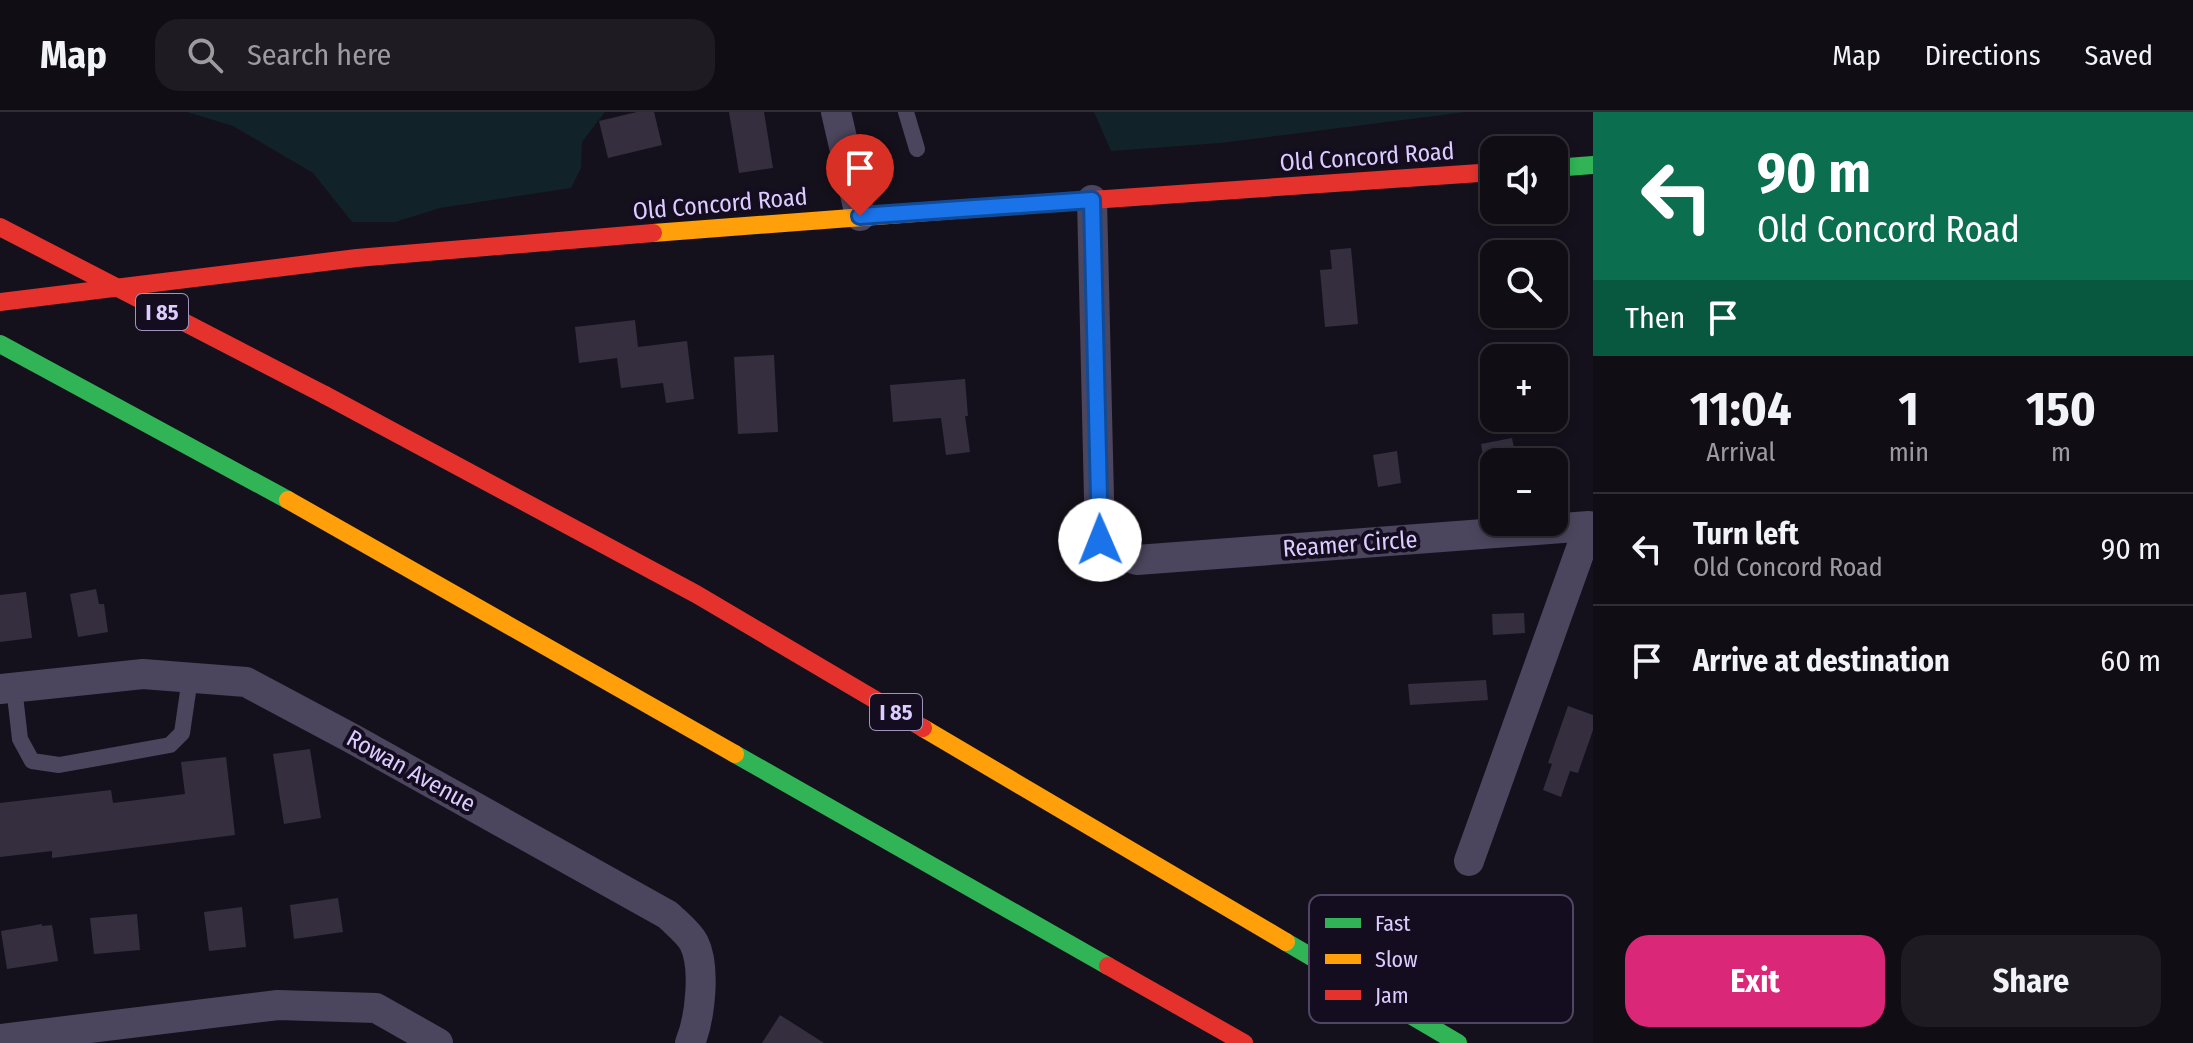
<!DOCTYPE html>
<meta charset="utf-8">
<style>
body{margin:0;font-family:"Fira Sans Condensed",sans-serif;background:#1e1b22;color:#f1f3f6;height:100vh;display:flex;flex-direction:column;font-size:30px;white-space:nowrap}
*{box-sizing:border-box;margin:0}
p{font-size:26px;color:#9c9ca0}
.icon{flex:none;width:44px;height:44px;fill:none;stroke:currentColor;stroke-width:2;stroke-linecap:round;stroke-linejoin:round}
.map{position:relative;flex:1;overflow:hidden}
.sheet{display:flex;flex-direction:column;background:#100d15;width:600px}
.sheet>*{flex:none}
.top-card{background:#0b6e4f;color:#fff;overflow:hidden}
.buttons{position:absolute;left:1480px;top:24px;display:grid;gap:16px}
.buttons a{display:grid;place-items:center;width:88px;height:88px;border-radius:16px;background:#100d15;box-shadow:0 4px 12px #0003,0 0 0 2px #302d34;font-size:40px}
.pin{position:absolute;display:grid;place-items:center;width:68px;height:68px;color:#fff;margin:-82px -34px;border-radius:50% 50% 50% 0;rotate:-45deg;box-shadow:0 0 8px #0007}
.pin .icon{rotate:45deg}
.me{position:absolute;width:88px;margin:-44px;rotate:359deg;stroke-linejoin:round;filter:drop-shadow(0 0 6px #0008)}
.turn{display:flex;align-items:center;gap:28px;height:168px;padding:0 32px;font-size:36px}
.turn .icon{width:104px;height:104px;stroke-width:2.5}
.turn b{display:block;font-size:56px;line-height:68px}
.then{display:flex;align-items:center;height:76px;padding:0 32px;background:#0003;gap:16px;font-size:30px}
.eta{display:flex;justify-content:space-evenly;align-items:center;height:136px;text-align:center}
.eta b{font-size:48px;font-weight:700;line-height:56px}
.cta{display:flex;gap:16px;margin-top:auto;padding:16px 32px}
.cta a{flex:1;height:92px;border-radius:24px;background:#db2777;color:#fff;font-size:32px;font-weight:700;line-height:92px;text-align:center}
.cta a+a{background:#1e1b22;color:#f1f3f6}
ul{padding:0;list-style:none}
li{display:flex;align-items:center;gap:24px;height:112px;padding:0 32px;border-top:2px solid #302d34}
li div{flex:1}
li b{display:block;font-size:30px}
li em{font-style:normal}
header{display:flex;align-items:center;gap:48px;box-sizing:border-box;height:112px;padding:0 40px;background:#100d15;border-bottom:2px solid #302d34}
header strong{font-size:38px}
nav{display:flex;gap:44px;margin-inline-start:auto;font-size:28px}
.search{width:560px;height:72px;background:#1e1b22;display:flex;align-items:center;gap:20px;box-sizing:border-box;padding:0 28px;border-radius:24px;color:#9c9ca0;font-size:30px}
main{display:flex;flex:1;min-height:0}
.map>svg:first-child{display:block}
.green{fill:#112228}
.building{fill:#352e3e}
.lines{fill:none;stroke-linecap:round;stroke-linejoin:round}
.lane{stroke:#4b465d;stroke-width:16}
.street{stroke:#4b465d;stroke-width:30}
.fast{stroke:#30b455;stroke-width:18}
.slow{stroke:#ff9f0a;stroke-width:18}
.jam{stroke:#e5322d;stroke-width:18}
.jam-bridge{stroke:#e5322d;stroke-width:18}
.route-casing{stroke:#114b97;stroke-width:20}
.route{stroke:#1a73e8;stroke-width:14}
.labels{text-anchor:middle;stroke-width:8;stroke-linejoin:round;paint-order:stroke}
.shield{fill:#140d20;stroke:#a093bc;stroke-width:2}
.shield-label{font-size:22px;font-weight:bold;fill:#dcccff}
.street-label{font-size:24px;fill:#dcccff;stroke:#140d20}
.key{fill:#140d20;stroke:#504663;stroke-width:2}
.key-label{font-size:22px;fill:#dcccff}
</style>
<header>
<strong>Map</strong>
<div class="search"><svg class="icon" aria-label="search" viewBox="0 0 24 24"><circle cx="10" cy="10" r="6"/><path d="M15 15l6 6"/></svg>Search here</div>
<nav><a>Map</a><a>Directions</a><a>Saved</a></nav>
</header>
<main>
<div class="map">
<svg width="1593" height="931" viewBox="0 0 1593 931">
<rect width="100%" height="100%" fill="#15111c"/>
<!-- green -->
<g class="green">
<path d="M187 0H605L582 30 581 56 571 76 440 96 395 110H352L313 61 233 14Z"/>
<path d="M1094 0H1466L1220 31 1111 39Z"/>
</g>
<!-- building -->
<g class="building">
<path d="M637 0H654L662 33 608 46 599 9Z"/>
<path d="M729 0H764L773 56 739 61Z"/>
<path d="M1351 136 1358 212 1325 215 1320 158 1332 157 1330 138Z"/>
<path d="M635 208 638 235 687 229 694 287 666 291 663 271 621 276 617 246 579 251 575 215Z"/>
<path d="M774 243 778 320 738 322 734 245Z"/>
<path d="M965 267 968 304H965L970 340 946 343 941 306 893 310 890 273Z"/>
<path d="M1512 326 1517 350H1484L1481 332Z"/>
<path d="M1397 339 1401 371 1378 375 1373 343Z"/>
<path d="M96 477 99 492H104L108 520 78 525 70 482Z"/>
<path d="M26 480 32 526 0 530V483Z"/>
<path d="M1524 501 1525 521 1493 523 1492 502Z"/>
<path d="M1486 568 1488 588 1410 593 1408 572Z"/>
<path d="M1568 594 1593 603V618L1578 661 1570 659 1561 685 1543 678 1552 652 1548 651Z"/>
<path d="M310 637 321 706 284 712 273 642Z"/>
<path d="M226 645 235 723 52 746V739L0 745V691L111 678 113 691 185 682 181 650Z"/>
<path d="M338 786 343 820 294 827 290 793Z"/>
<path d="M242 795 246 835 209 839 204 800Z"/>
<path d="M137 802 140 838 94 842 90 806Z"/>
<path d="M42 812V814L52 813 58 849 7 857 1 819Z"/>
<path d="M780 903 824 931H762Z"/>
</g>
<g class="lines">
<!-- lane -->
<g class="lane">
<path d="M906 0 917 37"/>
<path d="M14 575 20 627 32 649 59 653 170 633 182 621 190 566"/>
</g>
<!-- street -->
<g class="street">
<path d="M836 0 860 104"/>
<path d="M1092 88 1100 428 1114 441 1137 448 1589 414 1469 749"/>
<path d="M0 577 143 562 246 570 353 627 668 803C676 811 689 821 694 831 706 855 700 907 690 931"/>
<path d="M0 927 278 893 376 896 438 931"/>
</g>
<!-- fast -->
<g class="fast">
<path d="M1554 56 1593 53"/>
<path d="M0 232 288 388"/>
<path d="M735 642 1108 854"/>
<path d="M1286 830 1458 931"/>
</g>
<!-- slow -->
<g class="slow">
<path d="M653 121 1034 92"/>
<path d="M288 388 735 642"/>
<path d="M923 616 1286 830"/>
</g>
<!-- jam -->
<g class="jam">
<path d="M1034 92 1494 60"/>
<path d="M0 190 357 146 653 121"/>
<path d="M325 283 696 482 923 616"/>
<path d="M1108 854 1244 931"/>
</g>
<!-- jam-bridge -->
<path class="jam-bridge" d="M0 115 325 283"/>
</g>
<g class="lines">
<defs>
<path id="route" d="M860 104 1092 88 1100 428"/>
</defs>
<!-- route casing -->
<use href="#route" class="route-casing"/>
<!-- route -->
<use href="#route" class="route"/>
</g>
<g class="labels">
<!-- shield labels -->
<g class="shield">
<rect x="136" y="182" width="52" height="36" rx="6"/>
<rect x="870" y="582" width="52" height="36" rx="6"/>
</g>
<g class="shield-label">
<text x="162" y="208">I 85</text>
<text x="896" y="608">I 85</text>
</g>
<!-- street labels -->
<g class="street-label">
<text transform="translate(1367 45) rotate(-4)" y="8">Old Concord Road</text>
<text transform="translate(720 92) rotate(-5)" y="8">Old Concord Road</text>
<text transform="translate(1350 432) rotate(-4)" y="8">Reamer Circle</text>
<text transform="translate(411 659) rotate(29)" y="8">Rowan Avenue</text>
</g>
</g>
<!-- legend -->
<rect x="1309" y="783" width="264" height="128" rx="12" class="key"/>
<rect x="1325" y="806" width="36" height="10" fill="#30b455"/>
<rect x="1325" y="842" width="36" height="10" fill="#ff9f0a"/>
<rect x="1325" y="878" width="36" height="10" fill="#e5322d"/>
<g class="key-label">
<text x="1375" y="819">Fast</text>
<text x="1375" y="855">Slow</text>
<text x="1375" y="891">Jam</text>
</g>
</svg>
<div class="buttons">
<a><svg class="icon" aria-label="sound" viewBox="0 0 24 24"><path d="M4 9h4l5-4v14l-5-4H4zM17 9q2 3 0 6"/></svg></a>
<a><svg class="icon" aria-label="search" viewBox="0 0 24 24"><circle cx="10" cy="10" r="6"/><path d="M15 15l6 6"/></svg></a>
<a>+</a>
<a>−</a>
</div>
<div class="pin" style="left:860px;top:104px;background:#d93025"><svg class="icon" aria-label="arrive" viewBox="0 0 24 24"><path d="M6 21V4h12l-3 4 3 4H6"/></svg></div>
<svg class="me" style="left:1100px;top:428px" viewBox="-20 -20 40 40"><circle r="19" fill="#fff"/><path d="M0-13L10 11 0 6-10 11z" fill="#1a73e8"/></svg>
</div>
<section class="sheet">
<div class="top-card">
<div class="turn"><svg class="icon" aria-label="left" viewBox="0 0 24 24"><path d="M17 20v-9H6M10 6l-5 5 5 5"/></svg><div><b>90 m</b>Old Concord Road</div></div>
<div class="then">Then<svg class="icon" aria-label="arrive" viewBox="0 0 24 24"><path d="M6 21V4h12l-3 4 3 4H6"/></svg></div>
</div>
<div class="eta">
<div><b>11:04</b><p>Arrival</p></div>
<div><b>1</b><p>min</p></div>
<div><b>150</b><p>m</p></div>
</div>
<ul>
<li><svg class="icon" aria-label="left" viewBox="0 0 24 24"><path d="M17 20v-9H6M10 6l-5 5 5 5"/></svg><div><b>Turn left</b><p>Old Concord Road</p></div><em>90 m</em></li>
<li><svg class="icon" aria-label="arrive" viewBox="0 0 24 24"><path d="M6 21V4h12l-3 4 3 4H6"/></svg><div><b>Arrive at destination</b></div><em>60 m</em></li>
</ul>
<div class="cta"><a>Exit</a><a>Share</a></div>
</section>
</main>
